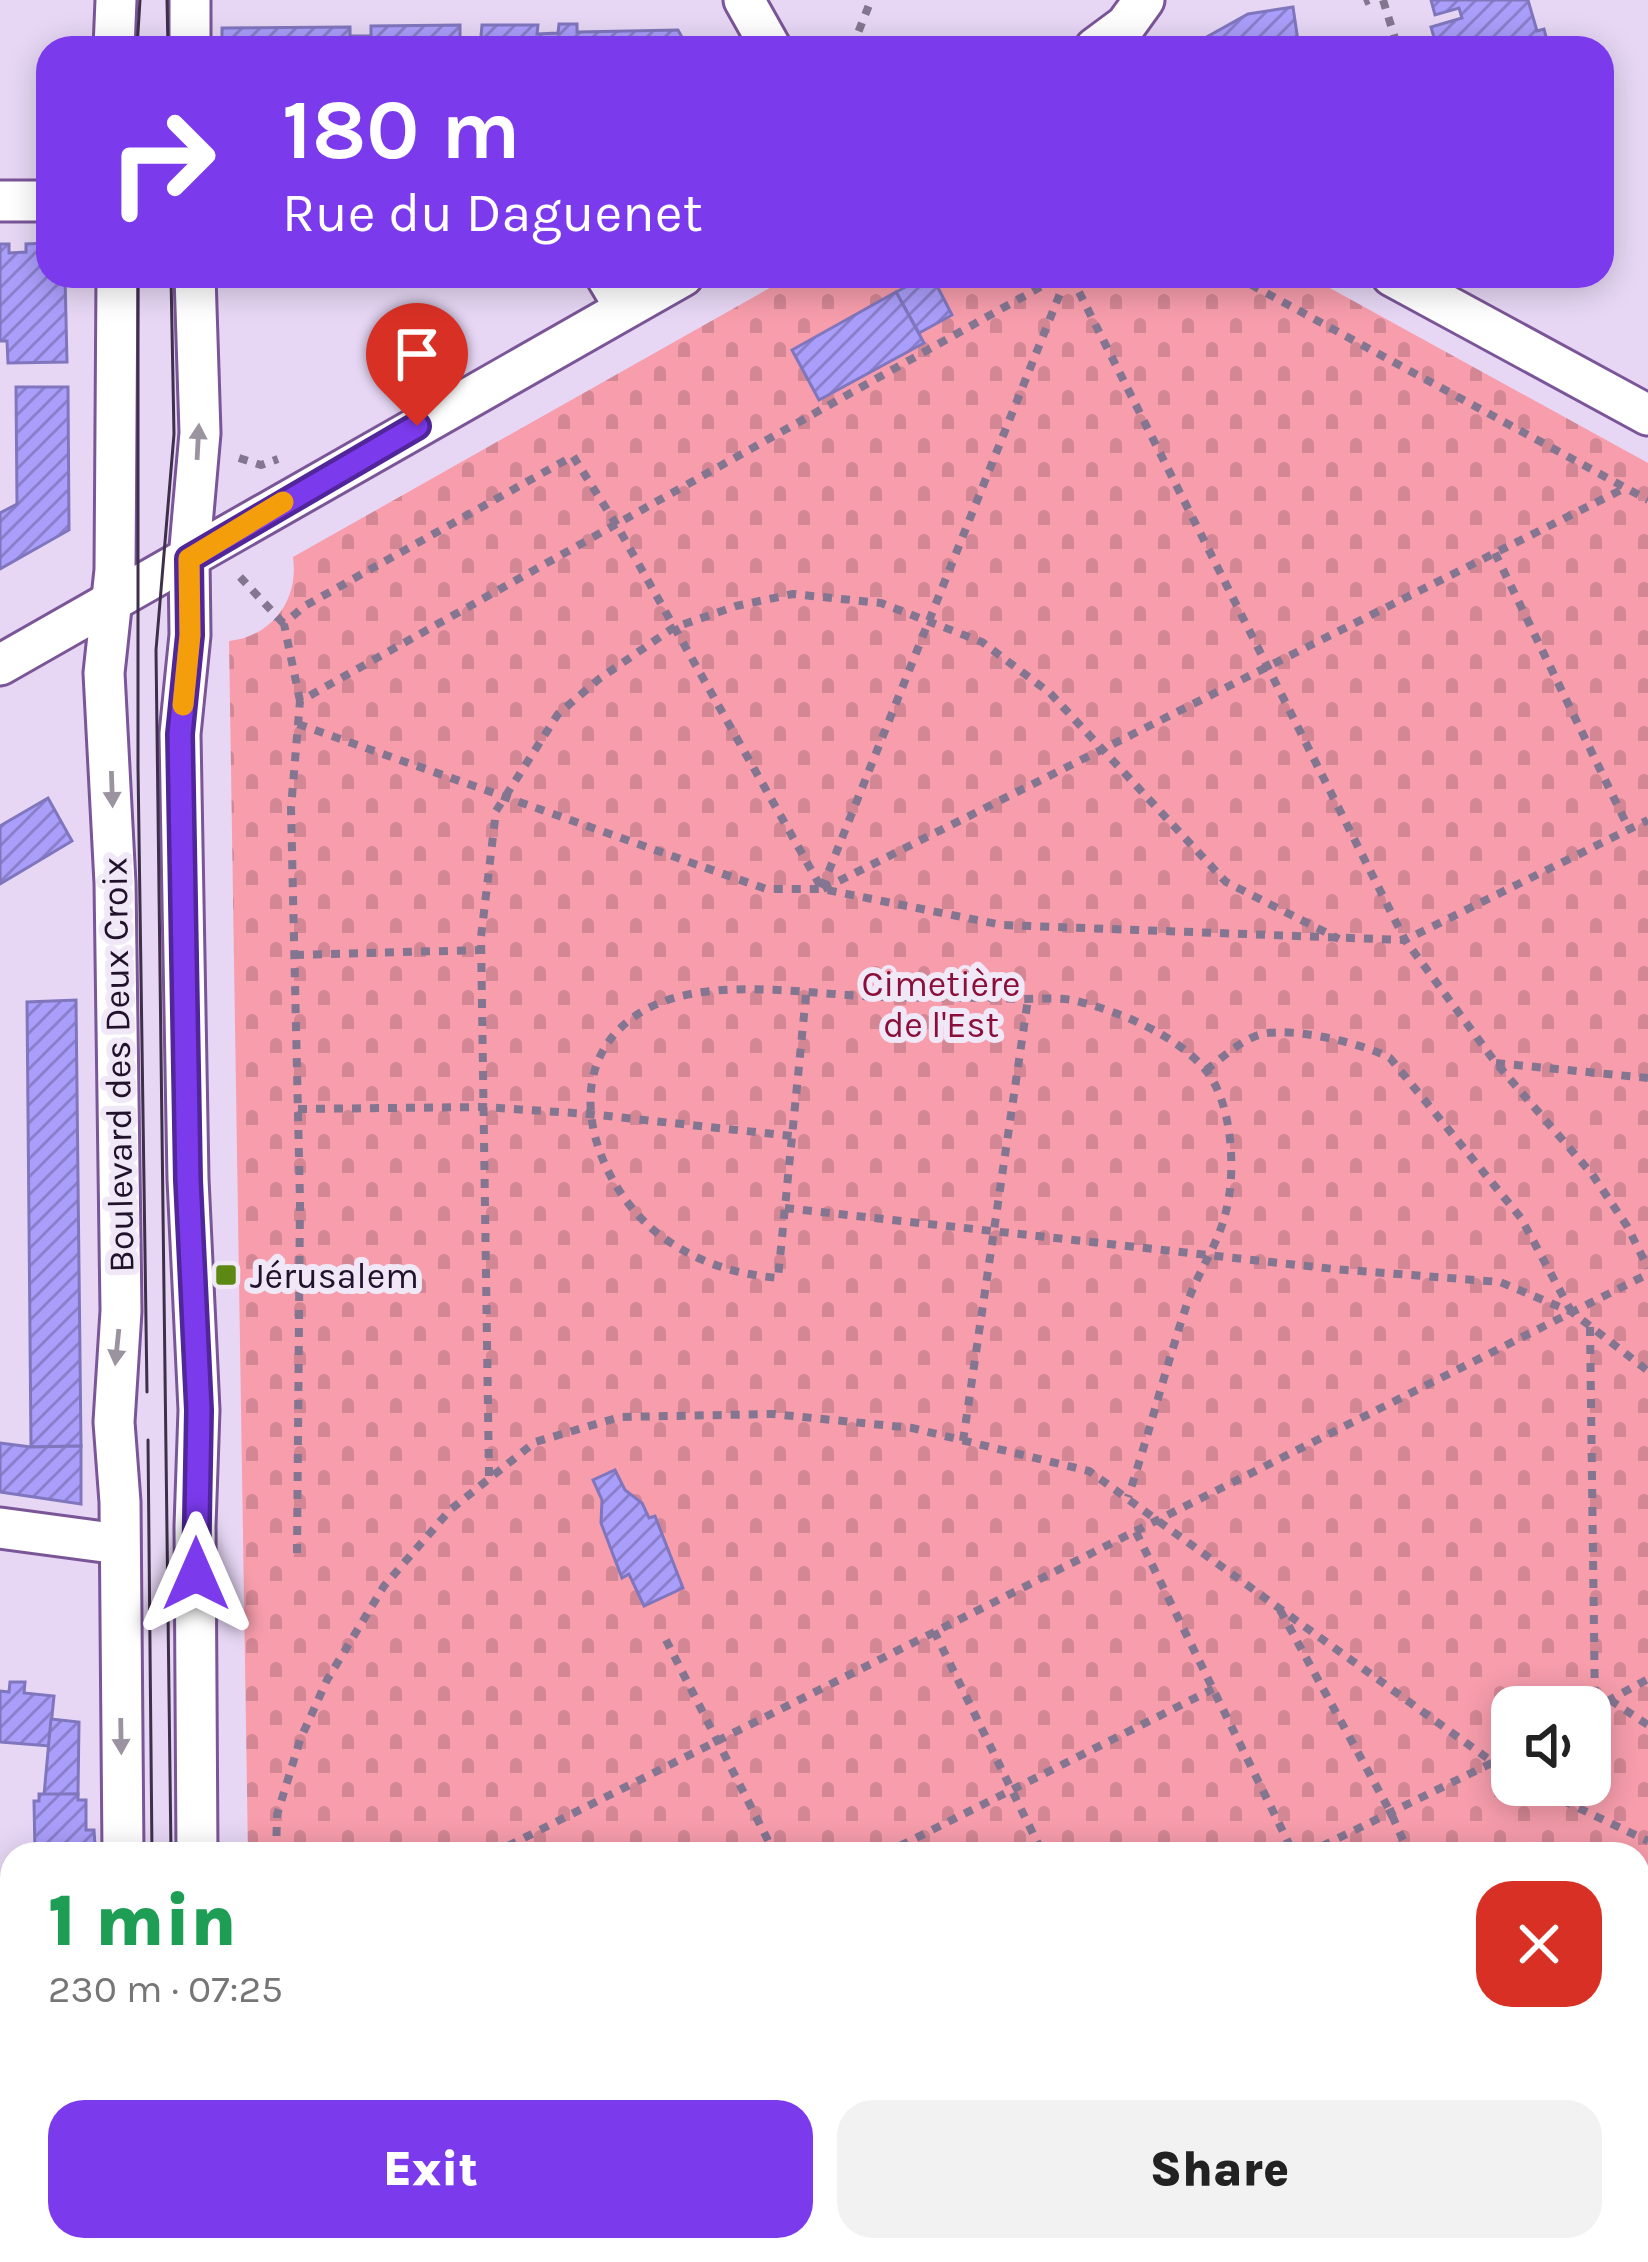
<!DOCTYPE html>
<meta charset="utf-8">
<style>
body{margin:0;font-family:Karla,sans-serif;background:#f2f2f2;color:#222;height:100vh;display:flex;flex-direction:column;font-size:45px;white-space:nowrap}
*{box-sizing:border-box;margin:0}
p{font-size:39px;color:#767676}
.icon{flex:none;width:66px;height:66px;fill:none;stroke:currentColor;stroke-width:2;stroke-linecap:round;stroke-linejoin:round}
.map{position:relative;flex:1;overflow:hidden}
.details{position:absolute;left:0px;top:1842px;width:1650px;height:420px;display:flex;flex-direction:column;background:#fff;border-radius:36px 36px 0 0;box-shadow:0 6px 30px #0003}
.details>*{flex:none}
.top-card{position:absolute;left:36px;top:36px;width:1578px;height:252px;border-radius:36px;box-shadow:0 6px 30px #0003;background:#7c3aed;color:#fff;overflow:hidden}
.fabs{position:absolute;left:1491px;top:1686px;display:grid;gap:24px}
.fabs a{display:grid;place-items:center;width:120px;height:120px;border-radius:24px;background:#fff;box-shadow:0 6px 30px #0003;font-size:60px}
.pin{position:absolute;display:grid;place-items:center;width:102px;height:102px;color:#fff;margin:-123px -51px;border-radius:50% 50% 50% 0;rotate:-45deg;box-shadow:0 0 12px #0007}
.pin .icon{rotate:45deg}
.me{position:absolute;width:132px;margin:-66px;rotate:0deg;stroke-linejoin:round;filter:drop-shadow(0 0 9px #0008)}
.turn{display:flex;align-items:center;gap:42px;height:252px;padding:0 48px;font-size:54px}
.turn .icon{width:156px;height:156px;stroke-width:2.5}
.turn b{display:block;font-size:84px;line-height:102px}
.round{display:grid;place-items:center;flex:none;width:126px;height:126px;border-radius:36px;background:#f2f2f2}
.head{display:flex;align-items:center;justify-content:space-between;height:204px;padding:0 48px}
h1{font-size:72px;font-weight:800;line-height:90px;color:#1e9e55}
.button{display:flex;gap:24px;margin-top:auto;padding:24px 48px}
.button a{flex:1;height:138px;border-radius:36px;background:#7c3aed;color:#fff;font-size:48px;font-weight:800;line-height:138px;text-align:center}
.button a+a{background:#f2f2f2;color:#222}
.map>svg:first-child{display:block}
.cemetery{fill:url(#cemetery-stones);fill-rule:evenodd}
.building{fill:url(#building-hatch);stroke:#8076be;stroke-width:3}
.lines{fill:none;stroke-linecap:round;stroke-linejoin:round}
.minor-casing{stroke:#7a5597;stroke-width:45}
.path{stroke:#847591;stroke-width:8;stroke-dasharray:9 9;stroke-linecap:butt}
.minor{stroke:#fff;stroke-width:39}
.tram{stroke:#3e2f4a;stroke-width:3}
.oneway{fill:#9b94a0}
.route-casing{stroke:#51269a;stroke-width:30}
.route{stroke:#7c3aed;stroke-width:21}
.slow{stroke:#f59e0b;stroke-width:21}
.poi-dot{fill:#5e8814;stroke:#f0e8f7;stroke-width:4.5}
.labels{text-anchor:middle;stroke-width:12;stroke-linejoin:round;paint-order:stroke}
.park-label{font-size:36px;fill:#8a0f3a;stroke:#f0e8f7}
.street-label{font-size:36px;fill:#21122c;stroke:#f0e8f7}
.poi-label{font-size:36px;fill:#21122c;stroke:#f0e8f7;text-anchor:start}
</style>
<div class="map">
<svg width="1648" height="2262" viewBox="0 0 1648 2262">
<defs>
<pattern id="cemetery-stones" width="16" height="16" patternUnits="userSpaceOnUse" patternTransform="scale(3)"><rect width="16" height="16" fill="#f79dac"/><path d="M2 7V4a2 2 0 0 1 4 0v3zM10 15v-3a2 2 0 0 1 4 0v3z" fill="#d38694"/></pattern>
<pattern id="building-hatch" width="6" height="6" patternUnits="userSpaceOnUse" patternTransform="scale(3)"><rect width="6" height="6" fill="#aa9efb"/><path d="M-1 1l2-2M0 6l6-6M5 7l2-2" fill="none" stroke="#8a7fcb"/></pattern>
</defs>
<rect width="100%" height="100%" fill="#e7d7f5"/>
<!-- cemetery -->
<g class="cemetery">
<path d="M791 276H1308L1648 463V2258L1639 2262H1376L1380 2257 1377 2250H1638V1854H248L229 641C273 636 299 599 293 557ZM1512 1707H1590V1785H1512Z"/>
<path d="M253 2250H1350L1327 2262H253Z"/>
</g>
<!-- building -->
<g class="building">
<path d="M1431 0H1528L1537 31 1544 29 1549 48H1437L1431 27 1462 18 1459 8 1435 15Z"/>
<path d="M1293 7 1299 48H1187L1248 14Z"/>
<path d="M559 24H577V32L678 30 688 48H222V28L350 27V36H371V26L460 25V48H480L482 25H538L537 34 558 33Z"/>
<path d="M48 243V276H65L67 362 8 363 7 341H0V244H9V253L26 252V244Z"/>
<path d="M927 276H932L952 315 919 333 896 292Z"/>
<path d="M896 292 924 343 819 400 792 350Z"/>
<path d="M16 387H68L69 530 0 569V513L17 504Z"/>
<path d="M48 798 72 841 0 884V826Z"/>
<path d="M76 1000 81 1446 31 1447 27 1002Z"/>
<path d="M0 1443 31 1447 81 1446V1504L0 1492Z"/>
<path d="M615 1470 625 1490 642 1503 649 1518 655 1516 683 1588 644 1606 629 1574 622 1578 601 1523 602 1500 593 1480Z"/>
<path d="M10 1682H25L24 1693 54 1696 49 1746 0 1742V1691L9 1692Z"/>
<path d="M51 1719 79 1722 78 1794 44 1795Z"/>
<path d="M39 1794H78V1800H86V1830H94L95 1846H87V1854H35L34 1801H39Z"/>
<path d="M0 2088H11L12 2122H0Z"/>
<path d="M3 2218H12V2250H91V2262H3Z"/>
<path d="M1291 2250H1344L1319 2262H1286L1282 2255Z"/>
<path d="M1377 2250H1521L1527 2262H1376L1380 2257Z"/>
</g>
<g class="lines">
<defs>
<g id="minor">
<path d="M744 0 771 48"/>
<path d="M114 48 116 0"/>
<path d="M190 48V0"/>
<path d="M1095 48 1126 25 1144 0"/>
<path d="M0 201H48"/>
<path d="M117 276 115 570 104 673 115 883 121 1311 114 1422 120 1502 123 1854"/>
<path d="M195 276 200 433 189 559 190 635 180 734 188 1179 199 1410 195 1526 197 1854"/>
<path d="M606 276 625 308"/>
<path d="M1392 276 1648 415"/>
<path d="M0 665 683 276"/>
<path d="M0 1528 119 1544"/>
<path d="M131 2250V2262"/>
<path d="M202 2250V2262"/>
</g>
</defs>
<!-- minor casing -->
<use href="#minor" class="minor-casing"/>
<!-- path -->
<g class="path">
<path d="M1383 0 1398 48"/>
<path d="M1364 2 1369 0"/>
<path d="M852 48 871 0"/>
<path d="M1602 110 1609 108"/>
<path d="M1071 276 1405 940 1496 1063 1592 1174 1627 1226 1648 1268"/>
<path d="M1235 276 1648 500"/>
<path d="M239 458 261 465 278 459"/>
<path d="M1495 553 1629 829"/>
<path d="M240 577 284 624"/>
<path d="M300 701 284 624 303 607 573 456 616 524 822 889"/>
<path d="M298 724 766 889H822L1002 925 1405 940 1648 820"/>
<path d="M822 888 1067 276"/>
<path d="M823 889 1625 488"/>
<path d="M295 955 481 950"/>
<path d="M806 995 778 1278C735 1274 698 1263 661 1236 598 1189 555 1076 631 1019 695 970 809 996 887 997 932 998 977 997 1022 999 1040 999 1060 997 1077 1001 1120 1012 1174 1034 1204 1068 1233 1101 1237 1174 1225 1215 1217 1247 1196 1275 1186 1307 1165 1370 1149 1434 1128 1497"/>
<path d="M1496 1063 1648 1078"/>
<path d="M1206 1070C1222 1058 1242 1039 1262 1034 1293 1027 1362 1043 1390 1058L1521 1218 1571 1311"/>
<path d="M298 1109 483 1107 589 1114 792 1136"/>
<path d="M785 1208 1334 1269 1500 1282 1572 1312 1648 1371"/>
<path d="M1590 1327 1595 1709"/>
<path d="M963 1441 1028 999"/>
<path d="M489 1476 481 937 496 811 558 714 599 679 673 628 736 606 793 594 881 603 982 642 1050 693 1226 882 1339 939"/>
<path d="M1136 1532 1294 1854"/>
<path d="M297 1553 300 1201 291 808 300 701 1060 276"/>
<path d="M1280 1610 1391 1813 1409 1854"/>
<path d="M934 1631 1043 1854"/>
<path d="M666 1640 775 1854"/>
<path d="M1610 1700 1648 1725"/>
<path d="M1591 1710 1648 1679"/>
<path d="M1530 1785 1648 1841"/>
<path d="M276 1854 277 1815 300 1740 327 1680 384 1586 450 1510 535 1442 620 1417 773 1414 912 1428 1089 1471 1512 1776"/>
<path d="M492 1854 1648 1274"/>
<path d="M884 1854 1213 1689"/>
<path d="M1306 1854 1512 1753"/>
<path d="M1638 2028 1648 2018"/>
<path d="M1638 2151H1648"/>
<path d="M467 2250 473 2262"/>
<path d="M724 2250 730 2262"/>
<path d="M979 2250 985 2262"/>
<path d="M1238 2250 1244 2262"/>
<path d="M470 2256 483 2250"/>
<path d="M333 2262 334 2250"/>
<path d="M882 2262 907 2250"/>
<path d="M1274 2262 1299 2250"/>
</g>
<!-- minor -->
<use href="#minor" class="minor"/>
<!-- tram -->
<g class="tram">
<path d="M167 0 168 48"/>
<path d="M137 48 140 0"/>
<path d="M138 276V767L147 1392"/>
<path d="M148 1440 152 1854"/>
<path d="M171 1854 156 650 174 434 171 276"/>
<path d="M157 2250 158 2262"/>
<path d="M176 2250 177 2262"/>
</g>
</g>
<!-- one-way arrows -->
<defs><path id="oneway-solid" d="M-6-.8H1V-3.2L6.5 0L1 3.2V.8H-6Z" transform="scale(3)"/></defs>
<g class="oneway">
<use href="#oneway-solid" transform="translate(198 442) rotate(-87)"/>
<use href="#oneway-solid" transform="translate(112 789) rotate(88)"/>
<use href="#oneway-solid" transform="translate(117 1347) rotate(96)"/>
<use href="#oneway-solid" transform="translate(121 1736) rotate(89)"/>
</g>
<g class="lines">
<defs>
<path id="route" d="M196 1574 199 1410 188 1180 180 734 190 635 189 559 417 426"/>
</defs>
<!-- route casing -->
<use href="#route" class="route-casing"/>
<!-- route -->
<use href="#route" class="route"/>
<!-- slow -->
<path class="slow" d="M183 705 190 635 189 559 283 502"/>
</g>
<!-- markers -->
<rect class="poi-dot" x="214" y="1263" width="24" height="24" rx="6"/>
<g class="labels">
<!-- park labels -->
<g class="park-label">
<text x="941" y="996">Cimetière<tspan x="941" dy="41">de l'Est</tspan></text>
</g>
<!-- street labels -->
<g class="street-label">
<text transform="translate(117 1065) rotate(-91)" y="13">Boulevard des Deux Croix</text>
</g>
<!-- poi labels -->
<g class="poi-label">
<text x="250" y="1288">Jérusalem</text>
</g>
</g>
</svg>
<div class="fabs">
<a><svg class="icon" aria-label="sound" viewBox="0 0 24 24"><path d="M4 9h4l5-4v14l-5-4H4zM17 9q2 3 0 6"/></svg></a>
</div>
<div class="pin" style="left:417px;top:426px;background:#d93025"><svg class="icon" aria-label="arrive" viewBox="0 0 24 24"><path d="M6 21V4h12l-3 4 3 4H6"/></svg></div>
<svg class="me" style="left:196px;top:1574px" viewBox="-20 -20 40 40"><path d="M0-17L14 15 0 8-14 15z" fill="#7c3aed" stroke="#fff" stroke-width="4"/></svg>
<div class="top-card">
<div class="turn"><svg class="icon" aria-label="right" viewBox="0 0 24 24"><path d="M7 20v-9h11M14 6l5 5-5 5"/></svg><div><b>180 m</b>Rue du Daguenet</div></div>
</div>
<section class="details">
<div class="head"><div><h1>1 min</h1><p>230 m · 07:25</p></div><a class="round" style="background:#d93025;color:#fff"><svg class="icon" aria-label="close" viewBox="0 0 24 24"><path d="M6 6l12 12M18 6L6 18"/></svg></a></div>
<div class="button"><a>Exit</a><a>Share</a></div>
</section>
</div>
